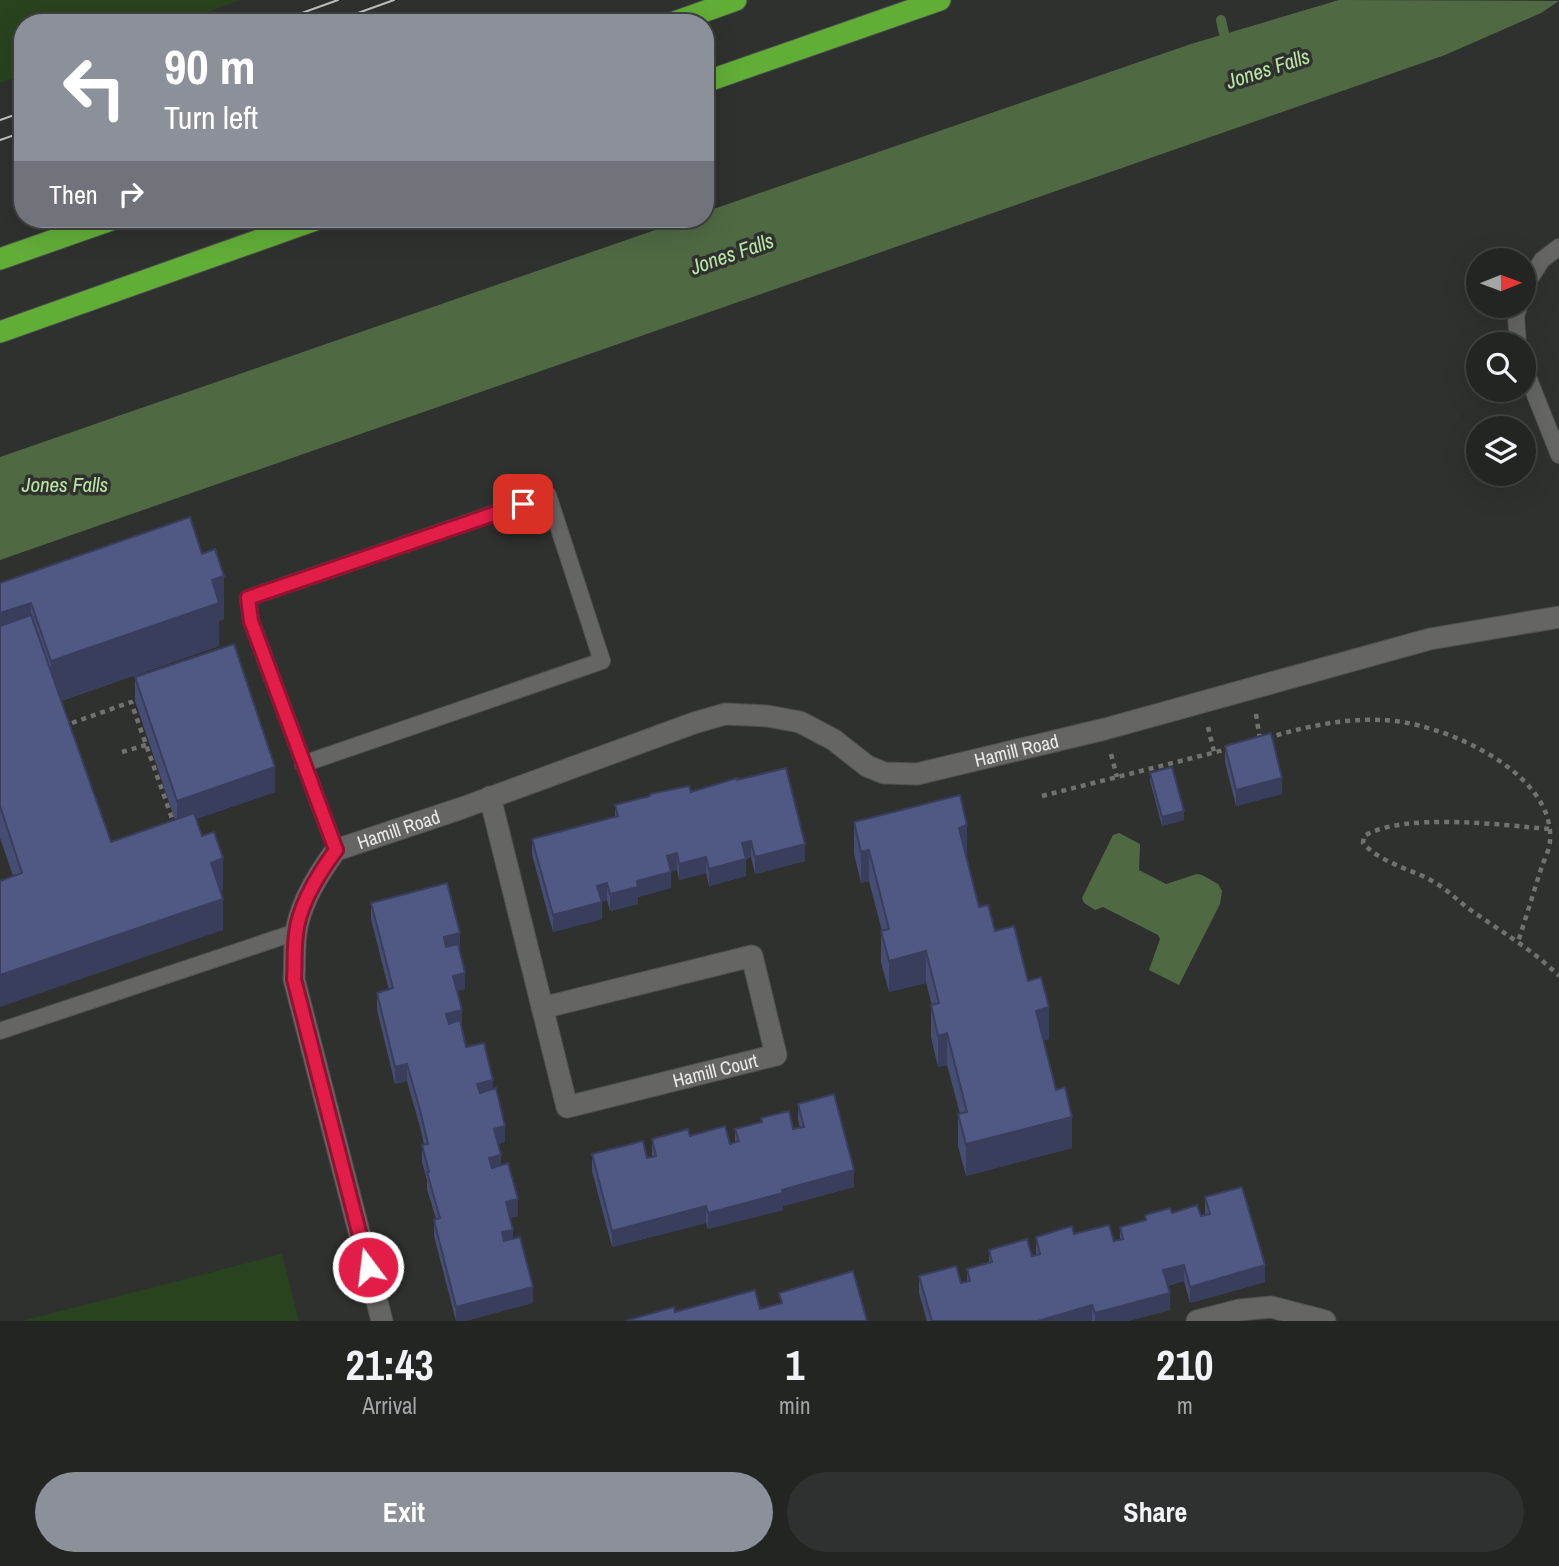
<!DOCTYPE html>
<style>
body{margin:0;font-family:"Archivo Narrow",sans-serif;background:#2f3130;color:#f1f3f6;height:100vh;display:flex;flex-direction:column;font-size:26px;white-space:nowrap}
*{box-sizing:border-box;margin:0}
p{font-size:23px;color:#a3a5a6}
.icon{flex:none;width:38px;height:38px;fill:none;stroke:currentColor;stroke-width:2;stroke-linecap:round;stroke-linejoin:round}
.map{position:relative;height:1321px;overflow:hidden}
.details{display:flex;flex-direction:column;background:#232523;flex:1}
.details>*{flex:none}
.banner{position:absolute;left:14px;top:14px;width:700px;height:214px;border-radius:28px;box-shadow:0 7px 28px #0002,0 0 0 2px #404241;background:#8c9099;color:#fff;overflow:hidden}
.needle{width:46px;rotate:89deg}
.tools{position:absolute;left:1466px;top:248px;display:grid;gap:14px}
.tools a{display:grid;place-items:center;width:70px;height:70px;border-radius:50%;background:#232523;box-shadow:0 7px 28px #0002,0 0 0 2px #404241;font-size:35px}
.pin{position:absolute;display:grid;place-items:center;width:60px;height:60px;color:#fff;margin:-30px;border-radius:14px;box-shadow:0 4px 10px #0006}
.me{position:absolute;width:77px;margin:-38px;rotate:345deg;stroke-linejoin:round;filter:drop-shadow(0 0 5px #0008)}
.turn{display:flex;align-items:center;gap:24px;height:147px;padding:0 35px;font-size:32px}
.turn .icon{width:91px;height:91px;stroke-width:2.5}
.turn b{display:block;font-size:49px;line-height:60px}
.then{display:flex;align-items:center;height:66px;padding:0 35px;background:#0003;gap:14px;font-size:26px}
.eta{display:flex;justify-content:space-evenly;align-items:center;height:119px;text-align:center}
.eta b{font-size:42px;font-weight:700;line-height:49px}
.primary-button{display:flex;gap:14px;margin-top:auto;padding:14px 35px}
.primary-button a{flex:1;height:80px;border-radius:42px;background:#8c9099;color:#fff;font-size:28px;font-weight:700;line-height:80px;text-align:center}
.primary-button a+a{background:#2f3130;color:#f1f3f6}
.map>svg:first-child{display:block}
.green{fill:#29431e}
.water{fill:#4f6a43}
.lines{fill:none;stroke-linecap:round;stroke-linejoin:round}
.stream{stroke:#4f6a43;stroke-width:10}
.service-casing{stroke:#4e4f4e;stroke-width:18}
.minor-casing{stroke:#4e4f4e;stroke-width:23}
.motorway-casing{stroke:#4e4f4e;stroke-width:23}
.path{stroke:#707270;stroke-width:4.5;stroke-dasharray:5 5;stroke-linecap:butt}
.service{stroke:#656664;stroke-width:16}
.minor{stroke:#656664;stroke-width:21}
.motorway{stroke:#61ae37;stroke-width:21}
.tram{stroke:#c1c2c1;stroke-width:2}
.wall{fill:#454d72}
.shaded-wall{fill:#383e5c}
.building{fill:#505984;stroke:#383e5c;stroke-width:2}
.route-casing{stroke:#92132f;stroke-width:18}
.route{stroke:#e11d48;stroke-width:12}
.labels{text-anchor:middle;stroke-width:7;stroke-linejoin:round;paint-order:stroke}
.street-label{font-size:19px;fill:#e9eae9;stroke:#2f312f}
.water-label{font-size:21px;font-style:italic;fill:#b9e6a5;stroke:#2f312f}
</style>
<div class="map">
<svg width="1559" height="1321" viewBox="0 0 1559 1321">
<rect width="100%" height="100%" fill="#2f312f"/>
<!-- green -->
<g class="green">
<path d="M0 0H241L174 23H23V75L0 83Z"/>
<path d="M282 1254 299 1321H22Z"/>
</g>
<!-- water -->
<g class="water">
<path d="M1339 0 1559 1 1541 13 1445 55 0 560V457L687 219H705V212L1191 44Z"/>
<path d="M1119 833 1140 844 1139 870 1166 884 1197 874 1202 875 1218 884 1222 891 1220 904 1179 985 1149 970 1160 939 1158 935 1103 907 1095 910 1084 903 1082 898 1113 835Z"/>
</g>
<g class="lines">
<!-- stream -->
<path class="stream" d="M1221 20 1227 47"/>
<defs>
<g id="service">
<path d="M1524 288 1542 260 1559 247"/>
<path d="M1518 345 1516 316 1519 306"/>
<path d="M1524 367 1559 455"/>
<path d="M303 764 602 661 548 495 248 598 251 621 336 850"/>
<path d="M0 1031 296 932"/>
</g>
<g id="minor">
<path id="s1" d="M490 797 567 1107 776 1055 752 956 542 1008"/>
<path id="s2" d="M382 1321 294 979C295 964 294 949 296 934 299 905 319 873 336 850L462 808 694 723 725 714 767 716 800 722 834 740 867 766 884 773 917 774 1105 729 1430 639 1559 617"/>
<path d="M1197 1321 1240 1310 1271 1307 1325 1321"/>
</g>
<g id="motorway">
<path d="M672 23 736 0"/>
<path d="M705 82 940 0"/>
<path d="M0 259 114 219"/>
<path d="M0 332 318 219"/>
</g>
</defs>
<!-- service casing -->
<use href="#service" class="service-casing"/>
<!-- minor casing -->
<use href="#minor" class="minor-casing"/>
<!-- motorway casing -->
<use href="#motorway" class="motorway-casing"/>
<!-- path -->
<g class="path">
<path d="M1256 714 1260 740"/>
<path d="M72 723 131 702 174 824"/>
<path d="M1208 727 1214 752"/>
<path d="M1267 738C1304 727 1343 718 1382 720 1439 721 1555 771 1550 840 1550 848 1545 858 1542 866 1534 891 1526 917 1518 942"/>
<path d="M122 752 146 745"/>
<path d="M1111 754 1117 777"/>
<path d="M1042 796 1228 749"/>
<path d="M1549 829C1501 825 1405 812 1364 836L1363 843C1382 864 1410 868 1434 882 1448 890 1459 902 1472 911 1502 932 1533 950 1559 976"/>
</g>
<!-- service -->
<use href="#service" class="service"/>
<!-- minor -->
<use href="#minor" class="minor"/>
<!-- motorway -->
<use href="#motorway" class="motorway"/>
<!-- tram -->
<g class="tram">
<path d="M274 23 338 0"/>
<path d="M330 23 394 0"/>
<path d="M0 120 23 112"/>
<path d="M0 140 23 132"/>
</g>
</g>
<!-- wall -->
<g class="wall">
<path d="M0 583 224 619 219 621V646L61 701 111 842 175 820 135 701V677L275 792 196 819 202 836 223 890 220 891 223 930 13 876 0 838Z"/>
<path d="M1225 746 1282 794 1236 806 1225 762Z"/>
<path d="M1150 773 1184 820 1162 826 1150 781Z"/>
<path d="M691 792 805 861 755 874 751 857 746 859V876L709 886 706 873 679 880 677 870 671 871V888L638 897V904L610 911 607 900 602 902V919L553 932 532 855V839L615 817V805Z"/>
<path d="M854 822 967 857H966L979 907 1028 981 1049 1039 1043 1040 1072 1148 966 1176 958 1146V1114H960L947 1065 938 1067 931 1037V1005H932L926 983 889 992 881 962V931H882L869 881 861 883 854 854Z"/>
<path d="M371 903 460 949 459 950 465 989 457 991 462 1027 466 1047 493 1089 505 1142 498 1144 501 1165 518 1216 510 1218 513 1239 533 1303 465 1321H456L434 1236V1220L436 1219 427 1189V1180L422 1162V1145H424L420 1127 407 1081 395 1084 377 1010V993L389 990 371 919Z"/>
<path d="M798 1104 854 1187 783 1206V1210L708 1229 706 1223 612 1247 592 1171V1154L647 1158 652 1157V1139L690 1136 730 1144 735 1142V1129L761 1123V1118L793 1129 800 1128 798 1120Z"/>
<path d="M1205 1197 1265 1282 1190 1303 1184 1281 1168 1286 1170 1310 1128 1321H927L919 1293V1276L961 1283 967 1282V1269L989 1263V1250L1032 1256 1036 1255V1237L1074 1234 1114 1241 1120 1240V1227L1145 1220V1215L1172 1213 1201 1216 1205 1215Z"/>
</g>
<!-- shaded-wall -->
<g class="shaded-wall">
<path d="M224 576V619L219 621V646L51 704V661L212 580Z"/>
<path d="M31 603V646L0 657V613Z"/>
<path d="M275 767V792L177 825V801Z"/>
<path d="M1282 778V794L1236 806V790Z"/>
<path d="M1184 811V820L1162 826V817Z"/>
<path d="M967 825V857L959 859V828Z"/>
<path d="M751 841V857L742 860V843Z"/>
<path d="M805 844V861L755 874V857Z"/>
<path d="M869 850V881L861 883V852Z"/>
<path d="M677 853V870L667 872V856Z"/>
<path d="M706 857V873L679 880V864Z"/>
<path d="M223 858V890L211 894V863Z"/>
<path d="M746 859V876L709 886V869Z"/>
<path d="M671 872V888L638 897V904L610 911V894L637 881Z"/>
<path d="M607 883V900L597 903V886Z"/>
<path d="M223 899V930L0 1007V975Z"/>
<path d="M602 902V919L553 932V915Z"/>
<path d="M460 933V949L444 954V937Z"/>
<path d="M926 951V983L889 992V961Z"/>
<path d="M465 973V989L453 992V976Z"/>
<path d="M1049 1007V1039L1036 1042V1011Z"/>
<path d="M462 1010V1027L446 1031V1014Z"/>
<path d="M947 1033V1065L938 1067V1036Z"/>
<path d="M407 1064V1081L395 1084V1067Z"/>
<path d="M493 1080V1096L477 1101V1084Z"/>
<path d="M1072 1117V1148L966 1176V1144Z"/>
<path d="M505 1126V1142L494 1146V1129Z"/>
<path d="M501 1155V1171L489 1174V1158Z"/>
<path d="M854 1170V1187L783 1206V1210L708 1229V1213L782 1190Z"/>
<path d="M518 1199V1216L506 1219V1202Z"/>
<path d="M706 1206V1223L612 1247V1231Z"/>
<path d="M513 1230V1246L502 1249V1232Z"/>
<path d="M1184 1265V1281L1163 1287V1270Z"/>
<path d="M1265 1265V1282L1190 1303V1287Z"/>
<path d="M533 1287V1303L465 1321H456V1307Z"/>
<path d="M1170 1293V1310L1128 1321H1095V1313Z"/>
<path d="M1092 1305V1321H1038Z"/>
</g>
<!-- building -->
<g class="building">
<path d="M190 517 202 554 215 549 224 576 212 580 219 603 51 661 31 603 0 613V583Z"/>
<path d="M31 615 111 842 194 813 202 836 214 832 223 858 211 863 223 899 0 975V881L22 873 0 806V626Z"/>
<path d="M234 644 275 767 177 801 135 677Z"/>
<path d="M1271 733 1282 778 1236 790 1225 746Z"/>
<path d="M1172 767 1184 811 1162 817 1150 773Z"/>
<path d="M786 768 805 844 755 857 751 841 742 843 746 859 709 869 706 857 679 864 677 853 667 856 671 872 637 881 638 887 610 894 607 883 597 886 602 902 553 915 532 839 618 816 615 805 650 796V794L689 786 691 792 737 778V780Z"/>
<path d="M960 795 967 825 959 828 979 907 988 905 995 931 1014 926 1028 981 1041 977 1049 1007 1036 1011 1056 1090 1065 1087 1072 1117 966 1144 958 1114 967 1112 947 1033 938 1036 931 1005 939 1003 926 951 889 961 881 931 889 929 869 850 861 852 854 822Z"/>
<path d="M447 883 460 933 444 937 446 947 458 944 465 973 453 976 462 1010 446 1014 449 1024 460 1020 466 1047 484 1043 493 1080 477 1084 480 1093 496 1088 505 1126 494 1129 501 1155 489 1158 492 1168 508 1163 518 1199 506 1202 513 1230 502 1232 504 1241 520 1237 533 1287 456 1307 434 1220 440 1218 427 1172H429L422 1145 428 1144 420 1110 407 1064 395 1067 377 993 393 988 371 903Z"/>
<path d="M834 1094 854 1170 782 1190 783 1193 708 1213 706 1206 612 1231 592 1154 643 1141 647 1158 656 1156 652 1139 688 1129 690 1136 725 1126 730 1144 739 1141 735 1129 762 1122 761 1118 789 1111 793 1129 798 1128 804 1127 798 1104Z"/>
<path d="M1242 1187 1265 1265 1190 1287 1184 1265 1163 1270 1170 1293 1095 1313 1092 1305 1038 1321H932L919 1276 956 1266 961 1283 970 1281 967 1269 992 1262 989 1250 1027 1239 1032 1256 1037 1255 1040 1254 1036 1237 1072 1226 1074 1234 1109 1225 1114 1241 1123 1239 1120 1227 1146 1220 1145 1215 1170 1208 1172 1213 1197 1205 1201 1216 1210 1214 1205 1197Z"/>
<path d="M853 1271 867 1321H625L674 1307 675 1312 755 1290 760 1309 782 1303 779 1293Z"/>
</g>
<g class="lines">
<defs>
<path id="route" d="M368 1267 294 979C295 964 294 949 296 934 299 905 319 873 336 850L251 621 248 598 523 504"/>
</defs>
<!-- route casing -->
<use href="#route" class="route-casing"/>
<!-- route -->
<use href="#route" class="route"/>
</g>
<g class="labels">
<!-- street labels -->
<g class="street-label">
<text dy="7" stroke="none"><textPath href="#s2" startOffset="1214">Hamill Road</textPath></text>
<text dy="7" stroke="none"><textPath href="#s2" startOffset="558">Hamill Road</textPath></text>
<text dy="7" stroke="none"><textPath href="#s1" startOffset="472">Hamill Court</textPath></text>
</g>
<!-- water labels -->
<g class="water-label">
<text transform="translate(1268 69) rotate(-18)" y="7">Jones Falls</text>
<text transform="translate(732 254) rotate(-19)" y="7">Jones Falls</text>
<text x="65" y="492">Jones Falls</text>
</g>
</g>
</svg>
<div class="tools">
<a><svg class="needle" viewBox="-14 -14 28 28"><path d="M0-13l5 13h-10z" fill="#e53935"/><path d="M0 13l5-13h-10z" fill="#a3a5a6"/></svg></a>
<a><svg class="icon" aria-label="search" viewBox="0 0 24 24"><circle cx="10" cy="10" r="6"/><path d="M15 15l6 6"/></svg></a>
<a><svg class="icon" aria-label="layers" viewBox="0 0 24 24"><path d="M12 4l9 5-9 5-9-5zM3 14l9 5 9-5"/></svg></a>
</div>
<div class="pin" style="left:523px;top:504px;background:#d93025"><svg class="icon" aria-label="arrive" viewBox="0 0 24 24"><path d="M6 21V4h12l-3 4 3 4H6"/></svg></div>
<svg class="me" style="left:368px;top:1267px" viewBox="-20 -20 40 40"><circle r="17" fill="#e11d48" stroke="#fff" stroke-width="3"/><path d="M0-11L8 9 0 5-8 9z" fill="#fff"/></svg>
<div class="banner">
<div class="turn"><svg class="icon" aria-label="left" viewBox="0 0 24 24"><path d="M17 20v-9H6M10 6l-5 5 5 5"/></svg><div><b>90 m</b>Turn left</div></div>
<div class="then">Then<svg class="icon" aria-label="right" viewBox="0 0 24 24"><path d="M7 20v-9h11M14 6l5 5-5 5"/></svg></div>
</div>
</div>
<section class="details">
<div class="eta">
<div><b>21:43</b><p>Arrival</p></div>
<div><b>1</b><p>min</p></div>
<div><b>210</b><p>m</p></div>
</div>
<div class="primary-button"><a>Exit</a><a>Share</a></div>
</section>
